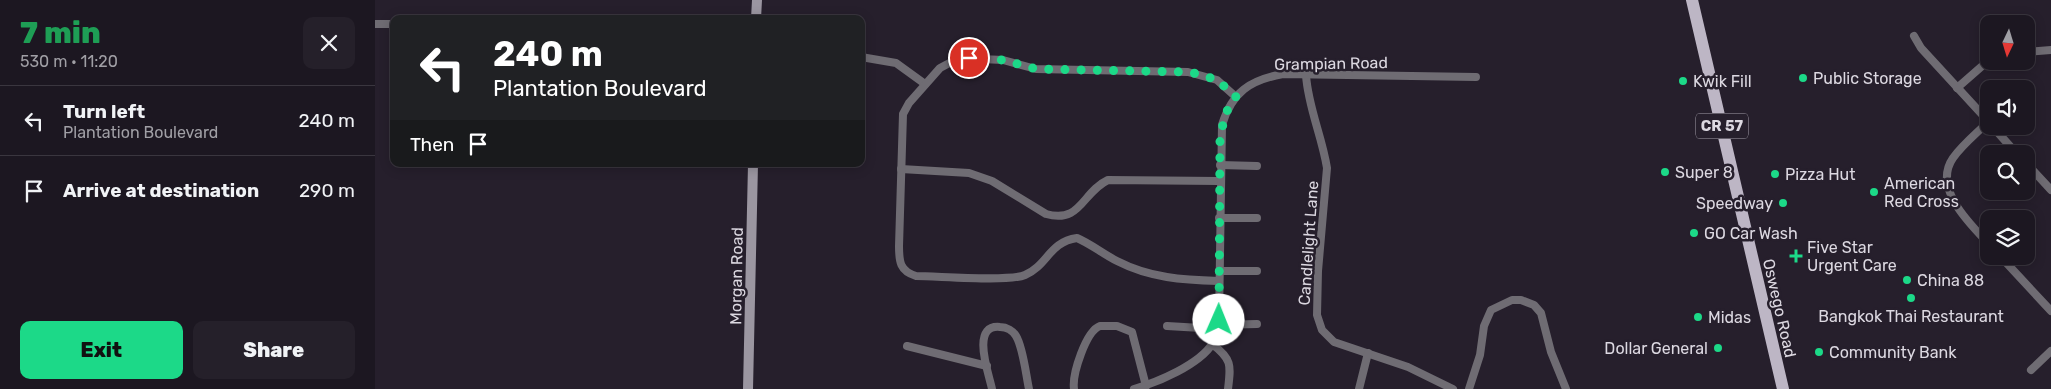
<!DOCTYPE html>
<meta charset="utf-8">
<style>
body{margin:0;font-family:Rubik,sans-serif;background:#25202a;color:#f1f3f6;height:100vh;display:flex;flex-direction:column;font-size:19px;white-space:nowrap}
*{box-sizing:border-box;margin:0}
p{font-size:16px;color:#a09fa5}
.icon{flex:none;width:28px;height:28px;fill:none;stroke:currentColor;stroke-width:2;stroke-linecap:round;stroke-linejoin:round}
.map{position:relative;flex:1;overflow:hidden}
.panel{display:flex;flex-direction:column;background:#1c1721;width:375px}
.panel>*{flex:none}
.guide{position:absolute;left:15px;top:15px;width:475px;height:152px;border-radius:10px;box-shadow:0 2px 12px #0003,0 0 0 1px #3a363f;background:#202124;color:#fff;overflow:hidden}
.needle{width:32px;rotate:184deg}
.fabs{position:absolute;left:1605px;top:15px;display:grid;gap:10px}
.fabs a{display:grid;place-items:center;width:55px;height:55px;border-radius:10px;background:#1c1721;box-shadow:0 2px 12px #0003,0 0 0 1px #3a363f;font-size:25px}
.pin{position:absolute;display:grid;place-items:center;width:42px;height:42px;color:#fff;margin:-21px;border:2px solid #fff;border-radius:50%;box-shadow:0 1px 5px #0007}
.me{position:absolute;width:55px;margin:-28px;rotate:1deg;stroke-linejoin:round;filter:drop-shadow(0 0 4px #0008)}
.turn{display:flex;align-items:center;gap:18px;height:105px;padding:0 20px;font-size:22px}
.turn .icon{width:65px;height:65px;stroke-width:2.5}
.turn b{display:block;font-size:35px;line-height:42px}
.then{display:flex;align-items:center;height:48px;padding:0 20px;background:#0003;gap:10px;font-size:19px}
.round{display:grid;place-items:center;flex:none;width:52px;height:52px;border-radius:10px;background:#25202a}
.headline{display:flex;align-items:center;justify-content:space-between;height:85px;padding:0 20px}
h1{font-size:30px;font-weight:800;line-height:38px;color:#1e9e55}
.cta{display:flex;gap:10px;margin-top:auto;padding:10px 20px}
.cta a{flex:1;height:58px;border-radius:10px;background:#1cd988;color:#111;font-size:20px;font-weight:800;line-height:58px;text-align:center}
.cta a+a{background:#25202a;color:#f1f3f6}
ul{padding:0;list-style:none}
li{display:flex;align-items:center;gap:15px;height:70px;padding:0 20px;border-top:1px solid #3a363f}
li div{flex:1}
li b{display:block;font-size:19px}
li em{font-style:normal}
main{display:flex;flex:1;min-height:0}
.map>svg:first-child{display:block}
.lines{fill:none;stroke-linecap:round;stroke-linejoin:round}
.street{stroke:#6f6c73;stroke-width:8}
.secondary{stroke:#9b96a1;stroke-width:10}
.primary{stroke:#bdb6c5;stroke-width:12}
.route{stroke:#1cd988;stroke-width:9;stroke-dasharray:0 16.2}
.poi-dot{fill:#1cd988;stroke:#261f2c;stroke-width:2}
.labels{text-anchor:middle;stroke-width:5;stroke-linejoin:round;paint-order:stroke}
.shield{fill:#261f2c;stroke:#a5a0ab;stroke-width:1}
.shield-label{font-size:15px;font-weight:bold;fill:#dcd8e1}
.street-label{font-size:16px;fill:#dcd8e1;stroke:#261f2c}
.poi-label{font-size:16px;fill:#dcd8e1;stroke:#261f2c;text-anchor:start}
</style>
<main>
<section class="panel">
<div class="headline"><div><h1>7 min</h1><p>530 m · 11:20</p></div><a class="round"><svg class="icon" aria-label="close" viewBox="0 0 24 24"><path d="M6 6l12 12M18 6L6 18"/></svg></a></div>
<ul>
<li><svg class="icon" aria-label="left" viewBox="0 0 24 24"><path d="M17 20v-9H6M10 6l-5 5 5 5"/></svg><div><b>Turn left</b><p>Plantation Boulevard</p></div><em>240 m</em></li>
<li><svg class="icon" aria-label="arrive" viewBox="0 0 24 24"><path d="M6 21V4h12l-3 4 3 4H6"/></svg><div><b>Arrive at destination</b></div><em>290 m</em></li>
</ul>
<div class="cta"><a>Exit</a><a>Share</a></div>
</section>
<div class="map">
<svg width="1676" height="389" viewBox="0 0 1676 389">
<rect width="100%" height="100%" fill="#261f2c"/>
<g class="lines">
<!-- street -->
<g class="street">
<path d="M0 24H19"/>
<path d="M1539 36 1546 48 1614 122"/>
<path d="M1651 52 1676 50"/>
<path d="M486 57 521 63 550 84"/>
<path d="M931 75C933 107 947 136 952 168L943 271 942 315 947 330 959 342 1033 367 1078 389"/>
<path d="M1582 88 1614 60"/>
<path d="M1613 122C1602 133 1587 145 1578 158 1557 188 1595 224 1614 244"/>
<path d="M1617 126 1642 154"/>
<path d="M1651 163 1676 190"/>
<path d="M845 165 882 166"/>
<path d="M526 169 594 173 617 181 671 214C706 224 707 192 733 180L844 181"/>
<path d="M844 218H882"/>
<path d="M1625 256 1676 311"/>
<path d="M844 271H882"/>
<path d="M844 281C808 280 775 278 742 261 728 254 716 244 702 238 674 242 673 265 650 275 634 282 563 276 541 276 525 271 524 262 524 246L528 114 534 103 565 68 584 58 628 60 661 69 813 72 842 80 861 97"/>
<path d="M843 325 882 324"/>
<path d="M792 326 826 328 841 334"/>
<path d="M837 344C857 359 856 365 853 389"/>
<path d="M532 346 612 366"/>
<path d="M1656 370 1676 351"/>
<path d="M617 389C614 374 595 324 625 327 632 327 638 331 641 336 648 347 651 375 654 389"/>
<path d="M699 389C697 374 711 331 725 326H742L757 332 771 386"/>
<path d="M759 389C783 382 824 365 838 343 842 337 843 328 844 320L847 125C857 92 875 80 908 74L1101 77"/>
<path d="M984 389 993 353"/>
<path d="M1094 389 1105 355 1109 326 1116 310 1137 300H1146L1159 305 1166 313 1176 352 1191 389"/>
</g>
<!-- secondary -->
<g class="secondary">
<path d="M381 19 382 0"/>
<path d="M373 389 378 164"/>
</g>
<!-- primary -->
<path class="primary" d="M1317 0 1408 389"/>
</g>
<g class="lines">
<!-- route -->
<path class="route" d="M594 58 628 60 661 69 813 72C836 76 844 80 861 97L850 114 845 139 844 320"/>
</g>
<!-- markers -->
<g class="poi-dot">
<circle cx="1428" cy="78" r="5"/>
<circle cx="1308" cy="81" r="5"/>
<circle cx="1290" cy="172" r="5"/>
<circle cx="1400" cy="174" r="5"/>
<circle cx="1499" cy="192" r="5"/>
<circle cx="1408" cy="203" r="5"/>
<circle cx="1319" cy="233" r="5"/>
<path d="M1418.5 248.5h5v5h5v5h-5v5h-5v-5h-5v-5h5z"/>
<circle cx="1532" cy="280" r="5"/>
<circle cx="1536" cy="298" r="5"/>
<circle cx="1323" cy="317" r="5"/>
<circle cx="1343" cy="348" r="5"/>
<circle cx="1444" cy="352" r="5"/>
</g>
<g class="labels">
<!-- shield labels -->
<rect class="shield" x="1321" y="113.5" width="52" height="25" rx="4"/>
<g class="shield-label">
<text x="1347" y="131">CR 57</text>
</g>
<!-- street labels -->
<g class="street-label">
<text transform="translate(956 63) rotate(-1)" y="6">Grampian Road</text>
<text transform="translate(933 243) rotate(-86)" y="6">Candlelight Lane</text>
<text transform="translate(361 276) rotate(-89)" y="6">Morgan Road</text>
<text transform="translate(1405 308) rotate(77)" y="6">Oswego Road</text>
</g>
<!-- poi labels -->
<g class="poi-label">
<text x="1438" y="84">Public Storage</text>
<text x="1318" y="87">Kwik Fill</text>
<text x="1300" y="178">Super 8</text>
<text x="1410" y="180">Pizza Hut</text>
<text x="1509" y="189">American<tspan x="1509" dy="18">Red Cross</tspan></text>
<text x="1398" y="209" text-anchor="end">Speedway</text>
<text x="1329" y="239">GO Car Wash</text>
<text x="1432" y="253">Five Star<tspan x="1432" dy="18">Urgent Care</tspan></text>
<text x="1542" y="286">China 88</text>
<text x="1536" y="322" text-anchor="middle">Bangkok Thai Restaurant</text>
<text x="1333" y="323">Midas</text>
<text x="1333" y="354" text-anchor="end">Dollar General</text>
<text x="1454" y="358">Community Bank</text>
</g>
</g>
</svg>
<div class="fabs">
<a><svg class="needle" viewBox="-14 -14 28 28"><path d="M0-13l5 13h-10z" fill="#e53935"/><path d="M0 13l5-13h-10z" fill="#a09fa5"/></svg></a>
<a><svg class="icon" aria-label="sound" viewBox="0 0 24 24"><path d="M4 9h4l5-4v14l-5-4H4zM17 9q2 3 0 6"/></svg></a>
<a><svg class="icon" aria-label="search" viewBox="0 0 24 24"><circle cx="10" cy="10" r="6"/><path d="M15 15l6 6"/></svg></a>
<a><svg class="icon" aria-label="layers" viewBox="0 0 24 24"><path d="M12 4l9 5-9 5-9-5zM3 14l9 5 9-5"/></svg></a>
</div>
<div class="pin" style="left:594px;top:58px;background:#d93025"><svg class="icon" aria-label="arrive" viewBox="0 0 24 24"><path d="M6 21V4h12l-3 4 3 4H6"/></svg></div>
<svg class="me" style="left:844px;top:320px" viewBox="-20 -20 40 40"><circle r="19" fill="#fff"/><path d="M0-13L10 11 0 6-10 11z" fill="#1cd988"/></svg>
<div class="guide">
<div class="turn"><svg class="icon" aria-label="left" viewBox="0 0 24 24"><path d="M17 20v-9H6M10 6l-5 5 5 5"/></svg><div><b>240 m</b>Plantation Boulevard</div></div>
<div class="then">Then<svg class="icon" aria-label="arrive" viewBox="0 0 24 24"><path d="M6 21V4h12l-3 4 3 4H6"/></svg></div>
</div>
</div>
</main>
